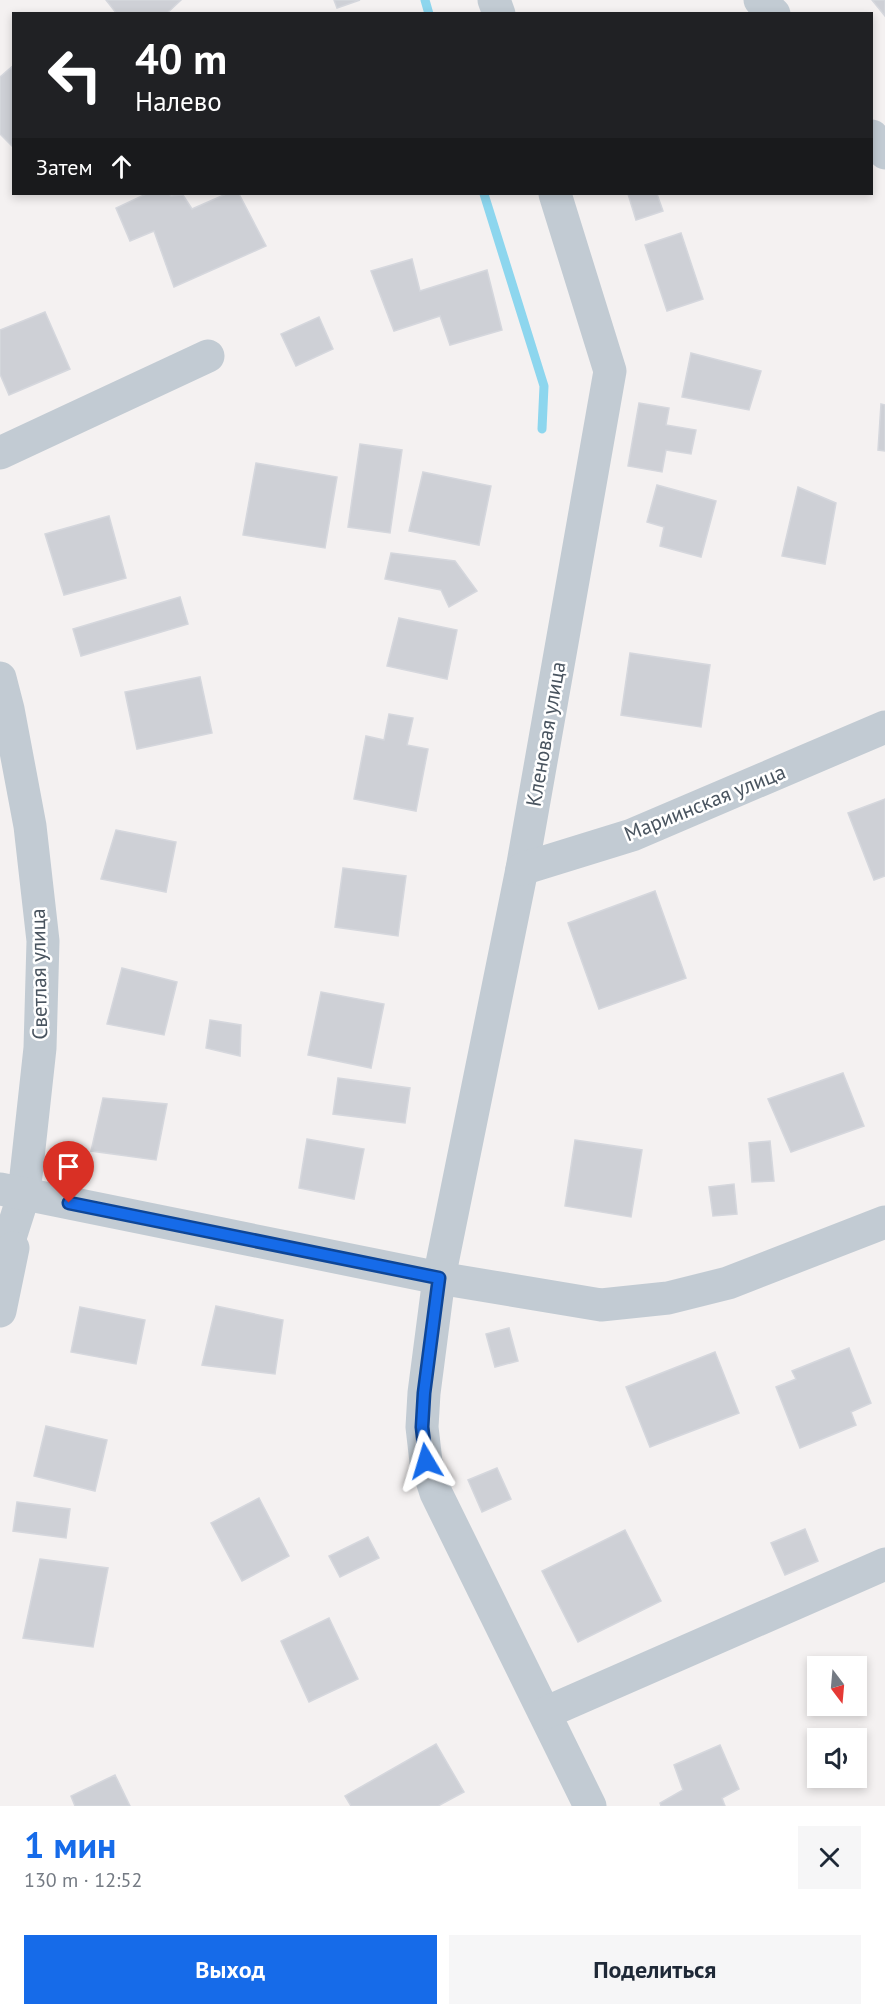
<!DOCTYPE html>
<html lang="ru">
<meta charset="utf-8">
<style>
body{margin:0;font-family:"PT Sans",sans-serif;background:#f6f6f7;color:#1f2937;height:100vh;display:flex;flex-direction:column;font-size:22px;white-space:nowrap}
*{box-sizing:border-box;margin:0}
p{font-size:20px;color:#747a83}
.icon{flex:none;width:33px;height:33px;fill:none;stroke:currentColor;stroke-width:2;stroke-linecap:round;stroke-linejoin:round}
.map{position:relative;height:1806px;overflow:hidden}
.panel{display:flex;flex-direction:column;background:#fff;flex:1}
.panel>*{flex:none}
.banner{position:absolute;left:12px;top:12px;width:861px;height:183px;border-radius:0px;box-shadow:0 3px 9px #0003;background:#202124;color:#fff;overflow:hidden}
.needle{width:39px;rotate:164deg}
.fabs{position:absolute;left:807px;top:1656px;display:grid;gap:12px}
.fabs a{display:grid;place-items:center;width:60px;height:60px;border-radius:0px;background:#fff;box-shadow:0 3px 9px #0003;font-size:30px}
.pin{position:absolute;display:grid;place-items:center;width:51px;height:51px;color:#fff;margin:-62px -26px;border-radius:50% 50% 50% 0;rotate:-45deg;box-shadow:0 0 6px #0007}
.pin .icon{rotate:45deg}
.me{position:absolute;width:66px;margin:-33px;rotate:353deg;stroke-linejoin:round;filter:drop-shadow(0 0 4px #0008)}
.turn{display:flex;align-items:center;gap:21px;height:126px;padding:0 24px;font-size:27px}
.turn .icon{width:78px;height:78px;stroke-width:2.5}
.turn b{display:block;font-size:42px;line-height:51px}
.then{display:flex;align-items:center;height:57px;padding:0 24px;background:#0003;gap:12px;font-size:22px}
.round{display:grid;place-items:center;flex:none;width:63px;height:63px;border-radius:0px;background:#f6f6f7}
.overview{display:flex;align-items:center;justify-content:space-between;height:102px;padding:0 24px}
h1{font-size:36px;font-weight:700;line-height:45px;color:#166be9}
.action{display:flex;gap:12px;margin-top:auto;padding:12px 24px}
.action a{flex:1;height:69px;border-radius:0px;background:#166be9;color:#fff;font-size:24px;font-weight:700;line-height:69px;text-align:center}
.action a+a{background:#f6f6f7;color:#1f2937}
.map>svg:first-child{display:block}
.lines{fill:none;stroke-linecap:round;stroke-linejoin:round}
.stream{stroke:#8dd6ee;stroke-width:9}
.building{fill:#ced0d6;stroke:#d5d7dd;stroke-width:1.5}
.minor{stroke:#c2cbd3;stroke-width:33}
.route-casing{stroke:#0e4697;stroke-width:15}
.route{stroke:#166be9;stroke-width:10}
.labels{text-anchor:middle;stroke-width:5;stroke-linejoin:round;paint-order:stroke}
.street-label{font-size:21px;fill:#49545f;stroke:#fff}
</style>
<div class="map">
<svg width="885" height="1806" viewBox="0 0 885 1806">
<rect width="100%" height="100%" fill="#f4f1f1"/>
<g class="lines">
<!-- stream -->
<g class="stream">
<path d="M425 0 429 14"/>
<path d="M484 194 544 386 542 429"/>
</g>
</g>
<!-- building -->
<g class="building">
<path d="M106 0H181L166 14H117Z"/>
<path d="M334 0H360L337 8Z"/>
<path d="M872 0H885V16Z"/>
<path d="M14 65V148L0 134V77Z"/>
<path d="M146 194H169L171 196 183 195 192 209 226 194H239L266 246 174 287 154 231 130 241 116 208Z"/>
<path d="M628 194H657L663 211 636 220Z"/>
<path d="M681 233 703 299 667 311 645 245Z"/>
<path d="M412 259 420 291 487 270 502 330 450 345 440 316 394 331 371 271Z"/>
<path d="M45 312 70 369 9 395 0 374V330Z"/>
<path d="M319 317 333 349 296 366 281 334Z"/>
<path d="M691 353 761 371 749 410 682 397Z"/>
<path d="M639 403 669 408 666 425 696 430 691 454 666 450 662 472 628 466Z"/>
<path d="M881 404 885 405V451L878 450Z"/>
<path d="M360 444 402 450 390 533 348 527Z"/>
<path d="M256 463 337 477 325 548 243 535Z"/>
<path d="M423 472 491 486 479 545 409 531Z"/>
<path d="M657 485 716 501 701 557 660 546 664 527 647 522Z"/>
<path d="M798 487 836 503 825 564 782 556Z"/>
<path d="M109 516 126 578 64 595 45 534Z"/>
<path d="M391 553 455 561 477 591 449 607 441 590 385 579Z"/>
<path d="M180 597 188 624 81 656 73 629Z"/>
<path d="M399 618 457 630 447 679 387 666Z"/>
<path d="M630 653 710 665 701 727 621 715Z"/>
<path d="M200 677 212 733 137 749 125 692Z"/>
<path d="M389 714 413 718 407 745 428 749 416 811 354 799 366 736 384 740Z"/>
<path d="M885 799V876L874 880 848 813Z"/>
<path d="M116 830 176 842 166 892 101 879Z"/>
<path d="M343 868 406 876 398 936 335 927Z"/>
<path d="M655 891 686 978 599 1009 568 923Z"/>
<path d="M122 968 177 982 164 1035 107 1024Z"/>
<path d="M321 992 384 1004 371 1068 308 1055Z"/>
<path d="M210 1020 241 1025 240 1056 206 1048Z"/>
<path d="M843 1073 864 1126 791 1152 768 1099Z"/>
<path d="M338 1078 410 1088 405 1123 333 1114Z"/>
<path d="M103 1098 167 1104 156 1160 91 1151Z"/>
<path d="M307 1139 364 1149 354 1199 299 1188Z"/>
<path d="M575 1140 642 1150 631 1217 565 1206Z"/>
<path d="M770 1141 774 1181 752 1182 749 1143Z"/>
<path d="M734 1184 737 1214 713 1216 709 1187Z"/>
<path d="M216 1306 283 1320 275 1374 202 1365Z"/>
<path d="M80 1307 145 1320 136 1364 71 1352Z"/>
<path d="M509 1328 518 1361 495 1367 486 1334Z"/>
<path d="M849 1348 871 1403 851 1412 856 1425 800 1448 776 1387 796 1379 792 1371Z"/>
<path d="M715 1352 739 1413 650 1447 626 1387Z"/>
<path d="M46 1426 107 1440 95 1491 34 1476Z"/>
<path d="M497 1468 511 1499 482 1512 468 1480Z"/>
<path d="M259 1498 289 1556 242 1581 211 1523Z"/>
<path d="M17 1502 70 1509 66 1538 13 1531Z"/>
<path d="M805 1529 818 1561 785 1575 771 1543Z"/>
<path d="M625 1530 661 1601 578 1642 542 1571Z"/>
<path d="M368 1537 379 1558 340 1577 329 1556Z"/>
<path d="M40 1559 108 1568 93 1647 23 1638Z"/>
<path d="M329 1618 358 1679 309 1702 281 1641Z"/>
<path d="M436 1744 464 1792 438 1806H351L345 1796Z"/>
<path d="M720 1745 739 1789 722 1798 725 1806H661L660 1803 683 1790 674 1765Z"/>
<path d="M115 1775 130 1806H75L71 1796Z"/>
</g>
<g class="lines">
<!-- minor -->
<g class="minor">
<path d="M494 0 499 14"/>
<path d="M760 0 774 14"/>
<path d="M872 136 885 153"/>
<path d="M555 194 610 371 522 869 439 1278 424 1393 422 1427 426 1462 436 1493 590 1806"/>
<path d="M0 453 208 356"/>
<path d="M0 678 8 709 30 826 43 941 40 1048 24 1194 0 1269"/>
<path d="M522 869 632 835 885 727"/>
<path d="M0 1189 439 1278 601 1305 668 1298 728 1283 885 1222"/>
<path d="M0 1311 13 1248"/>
<path d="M545 1713 885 1564"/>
</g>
</g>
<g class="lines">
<defs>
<path id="route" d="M69 1203 439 1278 424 1393 422 1427 426 1461"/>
</defs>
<!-- route casing -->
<use href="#route" class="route-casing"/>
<!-- route -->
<use href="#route" class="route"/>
</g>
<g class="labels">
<!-- street labels -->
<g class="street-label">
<text transform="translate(546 734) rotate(-80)" y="7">Кленовая улица</text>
<text transform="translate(705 803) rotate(-22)" y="7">Мариинская улица</text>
<text transform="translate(39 974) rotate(-91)" y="7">Светлая улица</text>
</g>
</g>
</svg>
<div class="fabs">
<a><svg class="needle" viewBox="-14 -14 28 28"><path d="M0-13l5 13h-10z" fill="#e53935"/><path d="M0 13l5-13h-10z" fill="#747a83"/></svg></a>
<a><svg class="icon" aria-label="sound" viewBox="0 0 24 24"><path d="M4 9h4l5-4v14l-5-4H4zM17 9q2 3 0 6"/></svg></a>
</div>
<div class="pin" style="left:69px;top:1203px;background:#d93025"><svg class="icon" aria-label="arrive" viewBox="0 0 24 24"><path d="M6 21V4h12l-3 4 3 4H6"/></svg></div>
<svg class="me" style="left:426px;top:1461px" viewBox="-20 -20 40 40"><path d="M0-17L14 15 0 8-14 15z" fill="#166be9" stroke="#fff" stroke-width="4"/></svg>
<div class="banner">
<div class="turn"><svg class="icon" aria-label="left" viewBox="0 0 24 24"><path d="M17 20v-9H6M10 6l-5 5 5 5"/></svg><div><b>40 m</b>Налево</div></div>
<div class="then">Затем<svg class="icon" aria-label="ahead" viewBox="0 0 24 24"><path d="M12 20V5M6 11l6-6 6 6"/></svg></div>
</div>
</div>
<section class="panel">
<div class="overview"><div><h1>1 мин</h1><p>130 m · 12:52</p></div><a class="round"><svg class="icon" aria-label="close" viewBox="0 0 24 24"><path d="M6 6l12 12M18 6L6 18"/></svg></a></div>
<div class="action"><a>Выход</a><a>Поделиться</a></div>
</section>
